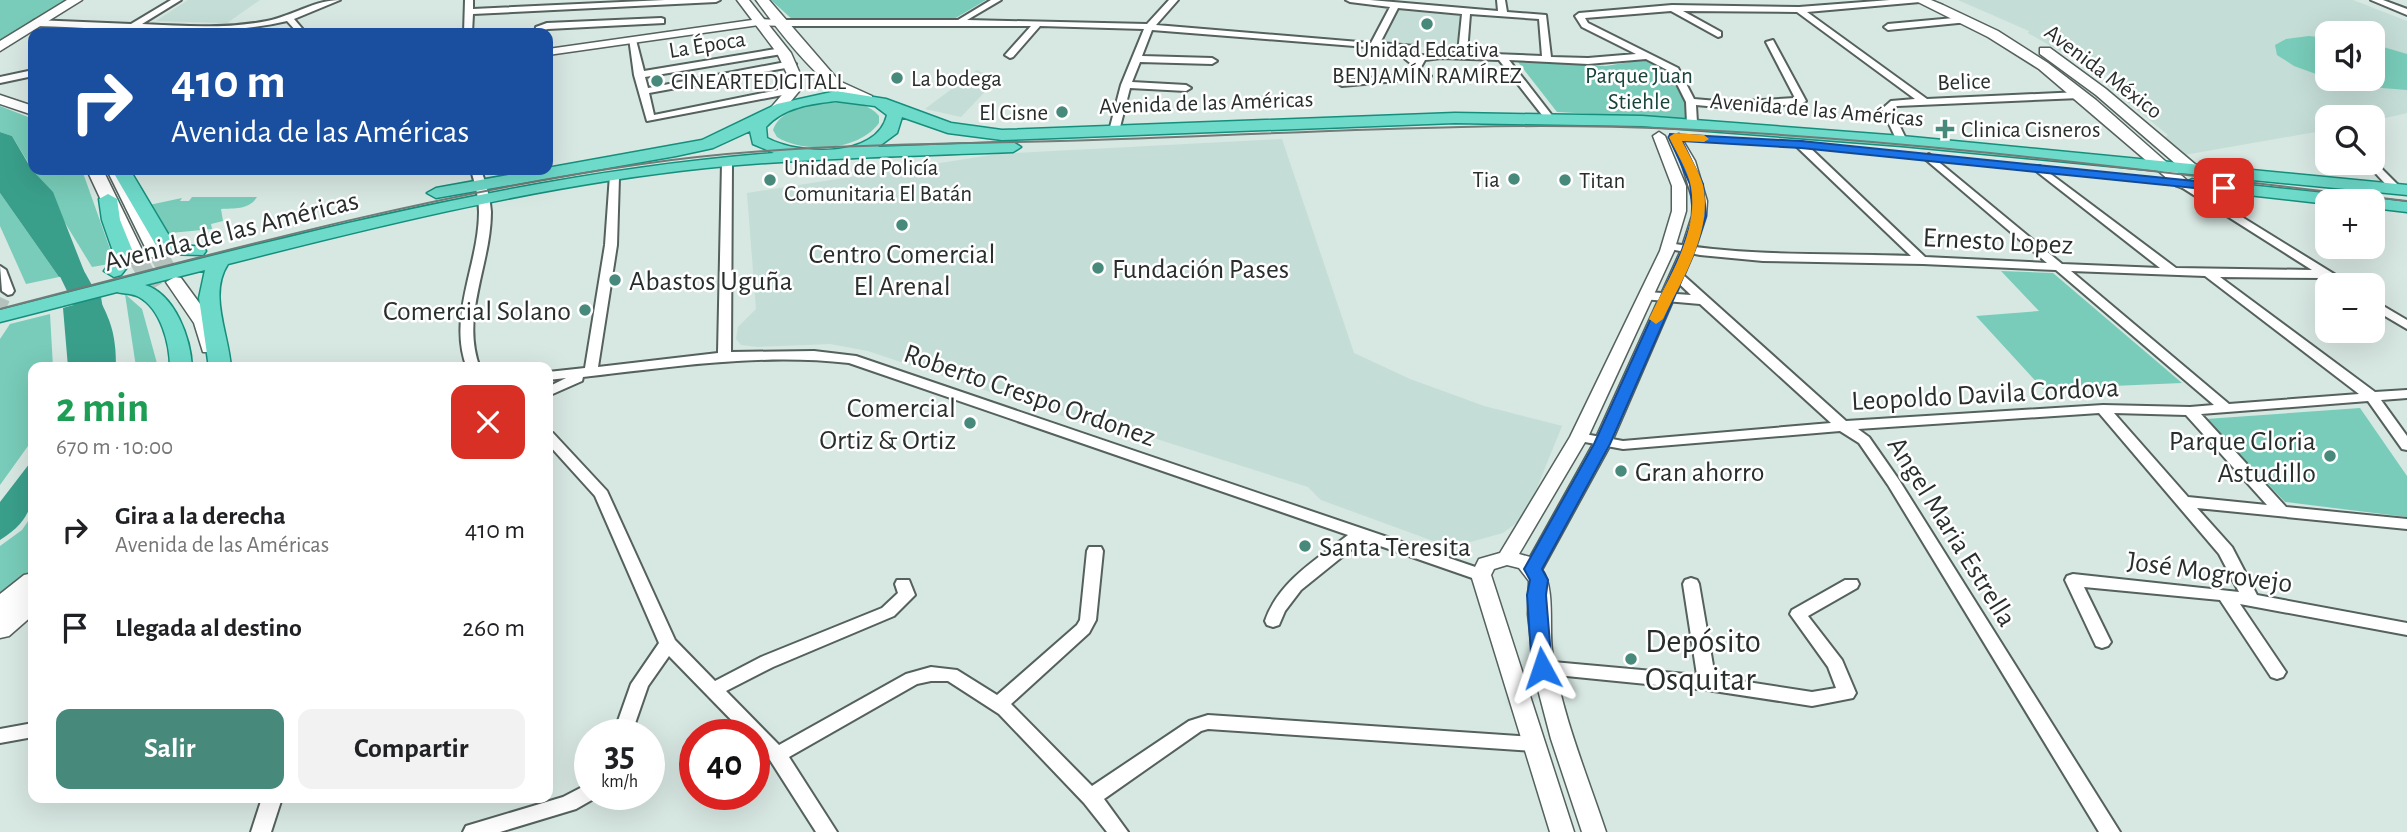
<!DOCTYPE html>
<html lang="es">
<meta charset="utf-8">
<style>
body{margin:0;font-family:"Alegreya Sans",sans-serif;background:#f2f2f2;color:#202124;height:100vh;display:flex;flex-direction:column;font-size:26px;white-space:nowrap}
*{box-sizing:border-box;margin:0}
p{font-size:23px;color:#757577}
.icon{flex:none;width:38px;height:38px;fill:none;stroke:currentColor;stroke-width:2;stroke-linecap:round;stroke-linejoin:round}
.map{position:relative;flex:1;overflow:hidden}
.panel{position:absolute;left:28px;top:362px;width:525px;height:441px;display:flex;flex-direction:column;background:#fff;border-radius:14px;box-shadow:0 7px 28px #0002}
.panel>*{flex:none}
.top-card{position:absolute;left:28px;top:28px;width:525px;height:147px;border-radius:14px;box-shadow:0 7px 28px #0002;background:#1a4fa0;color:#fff;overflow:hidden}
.buttons{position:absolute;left:2315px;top:21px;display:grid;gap:14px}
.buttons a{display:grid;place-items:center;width:70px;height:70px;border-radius:14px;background:#fff;box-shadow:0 7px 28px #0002;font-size:35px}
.speed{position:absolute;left:574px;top:719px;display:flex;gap:14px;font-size:35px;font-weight:700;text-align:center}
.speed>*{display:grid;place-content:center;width:91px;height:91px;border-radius:50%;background:#fff;box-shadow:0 7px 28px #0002;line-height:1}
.speed small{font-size:18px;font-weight:400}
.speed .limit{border:10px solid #d22;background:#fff;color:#111}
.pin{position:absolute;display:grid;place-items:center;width:60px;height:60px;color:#fff;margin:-30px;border-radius:14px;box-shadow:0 4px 10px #0006}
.me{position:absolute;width:77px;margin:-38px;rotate:355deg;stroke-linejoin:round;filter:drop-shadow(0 0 5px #0008)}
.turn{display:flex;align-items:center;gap:24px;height:147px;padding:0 28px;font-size:32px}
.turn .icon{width:91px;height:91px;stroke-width:2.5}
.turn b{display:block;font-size:49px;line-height:60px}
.round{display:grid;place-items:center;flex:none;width:74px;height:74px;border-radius:14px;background:#f2f2f2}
.headline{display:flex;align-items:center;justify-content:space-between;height:119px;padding:0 28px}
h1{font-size:42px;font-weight:700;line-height:52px;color:#1e9e55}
.primary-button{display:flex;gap:14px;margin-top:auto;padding:14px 28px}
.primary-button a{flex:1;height:80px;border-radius:14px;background:#47897b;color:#fff;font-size:28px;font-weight:700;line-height:80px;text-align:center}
.primary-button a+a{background:#f2f2f2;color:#202124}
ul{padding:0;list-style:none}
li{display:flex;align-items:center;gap:21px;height:98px;padding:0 28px}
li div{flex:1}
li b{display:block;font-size:26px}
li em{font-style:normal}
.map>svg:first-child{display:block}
.built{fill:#c4ddd6;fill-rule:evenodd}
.green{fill:#78ccb9}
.water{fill:#399f8b}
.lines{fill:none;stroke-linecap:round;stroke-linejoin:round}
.river{fill:#399f8b;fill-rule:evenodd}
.minor-tunnel{stroke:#b4c2be;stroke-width:11;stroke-dasharray:11 6;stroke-linecap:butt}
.secondary-tunnel{stroke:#b4c2be;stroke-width:18;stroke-dasharray:18 9;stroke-linecap:butt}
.minor-casing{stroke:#54615d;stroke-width:4}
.tertiary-casing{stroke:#54615d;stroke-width:3}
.secondary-casing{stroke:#54615d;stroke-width:3}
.primary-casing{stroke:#168e7c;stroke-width:3}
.minor{fill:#fff;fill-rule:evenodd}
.tertiary{fill:#fff;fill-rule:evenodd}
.secondary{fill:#fff;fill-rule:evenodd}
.primary{fill:#6edaca;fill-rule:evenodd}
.tram{stroke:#717b78;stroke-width:2}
.route{fill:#1a73e8;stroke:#114b97;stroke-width:2}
.slow{fill:#f59e0b}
.poi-dot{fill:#47897b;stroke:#fff;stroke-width:2.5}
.labels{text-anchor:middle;stroke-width:5;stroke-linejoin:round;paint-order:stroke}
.far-street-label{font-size:23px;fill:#282e2c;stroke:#fff}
.far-poi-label{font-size:23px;fill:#282e2c;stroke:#fff;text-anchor:start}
.far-park-label{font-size:23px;fill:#16433a;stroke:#fff}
.street-label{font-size:28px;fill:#282e2c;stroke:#fff}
.poi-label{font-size:28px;fill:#282e2c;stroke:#fff;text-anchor:start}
.near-poi-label{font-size:33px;fill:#282e2c;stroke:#fff;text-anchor:start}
</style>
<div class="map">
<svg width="2407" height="832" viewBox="0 0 2407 832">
<rect width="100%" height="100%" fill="#d7e7e2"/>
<!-- built -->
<g class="built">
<path d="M188 0H260L227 23 156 21Z"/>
<path d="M1958 0H2353L2407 21V113L2373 121V117H2328L2327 130 2184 155 2164 139 2168 135 2108 86 2106 80 2111 76 2063 53 2028 33 2029 31ZM2328 33H2373V79H2328Z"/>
<path d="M1395 9 1465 16 1460 50 1383 43Z"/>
<path d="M977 70 996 80 961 117 925 109Z"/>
<path d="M1282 139 1354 353 1410 379 1484 406 1562 426 1528 510 1523 518 1503 533 1463 544 1436 542 1321 500 1308 487 1119 427 1113 433 868 351 830 344 758 347 741 345 736 339 738 327 756 309 747 193 998 154Z"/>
</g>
<!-- green -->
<g class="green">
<path d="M0 0H71L0 43Z"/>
<path d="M771 0H986L954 19 793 20Z"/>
<path d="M2309 36 2327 38V78L2294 66 2277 55 2275 45 2286 39Z"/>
<path d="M2373 44 2407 54V90L2357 86 2329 79H2373Z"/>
<path d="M1647 59 1667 70 1688 107 1685 119 1557 112 1518 62 1606 66Z"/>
<path d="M824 103C842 102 866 100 879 116V123C859 151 804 154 777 137L773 130C780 110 805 106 824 103Z"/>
<path d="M0 106 33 119V170H82L115 263 92 267 12 136 0 132Z"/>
<path d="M0 193 59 277 26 284 0 226Z"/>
<path d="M192 197H257C249 210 235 208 221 209L223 221 211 224 212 229 160 234 149 205 182 198 180 201H189Z"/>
<path d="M2001 271 2053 273 2182 383 2043 389 1976 316 2039 311Z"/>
<path d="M125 294 142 309 158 367H136Z"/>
<path d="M50 314 53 367 33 368V439L0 485V339L10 324Z"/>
<path d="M2360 408 2407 476V517L2285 502 2206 419Z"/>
<path d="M33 514V570L0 595V546L22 530Z"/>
</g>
<!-- water -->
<g class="water">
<path d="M0 132 12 136 32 170 53 192 84 271 59 277 0 193Z"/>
<path d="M101 297 112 367H68L63 308Z"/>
<path d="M33 459C33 497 37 517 0 540V502Z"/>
</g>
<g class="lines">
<!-- river -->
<path class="river" d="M0 161C25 167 99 291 109 320 115 336 116 351 116 368H86L87 346 81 320 54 264 0 185Z"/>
<!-- minor-tunnel -->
<path class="minor-tunnel" d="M0 309 8 291"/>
<!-- secondary-tunnel -->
<g class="secondary-tunnel">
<path d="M157 253 175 282"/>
<path d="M137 258 154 288"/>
</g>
<defs>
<g id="minor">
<path d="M171 0H181L142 24C184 26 226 29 267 21 292 16 315 0 340 0L294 19 306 33H298L287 21C206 40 118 28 35 26L31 23 35 20 131 24Z"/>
<path d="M465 0H473V9L665 0H720L716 2 473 14 472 33H464Z"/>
<path d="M991 0H1001L967 20 1147 24 1169 0H1178L1156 25 1371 43 1390 7 1350 2 1346 0H1370L1498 11 1497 0H1505L1507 12 1546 15 1551 57 1588 58 1636 54 1582 27 1575 16 1579 13 1672 5 1799 7 1890 0H1924L1920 2 1807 12 1927 99 2080 92 2085 95 2080 98 1897 106 1892 110 1907 141 1902 144 1897 141 1882 109 1891 101 1915 99 1797 12 1683 11 1721 32V36L1718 37 1671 11 1585 18 1588 23 1678 68 1694 99 1729 102 1795 98 1766 42 1773 40 1806 101 1801 104 1729 108 1696 105 1697 123 1692 126 1687 123 1686 102 1671 72 1646 59 1588 64 1509 60 1554 118 1549 121 1546 120 1499 60 1441 58 1425 60 1421 67H1415L1404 58V54H1410L1417 59 1419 56 1441 52 1458 53 1462 14 1398 8 1380 43 1414 46 1418 49 1417 51 1152 30 1142 56 1212 58 1217 61 1212 64 1140 62 1132 82 1186 85 1191 88 1186 91 1130 88 1119 131 1114 134 1109 131 1121 85 1144 29 1040 26 1013 57 1010 58 1005 55 1031 26H783L779 23 783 20H958ZM1470 14 1539 19 1542 56 1467 53Z"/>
<path d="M2371 0H2383L2407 9V15Z"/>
<path d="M1965 17 1969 20 1968 22 1888 30 1884 27 1888 24Z"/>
<path d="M661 18 664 19V23L548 29 543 30V33H535L536 27 547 23Z"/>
<path d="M629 38 636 40 644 71 782 48 786 51 782 54 645 77 648 88 791 61 796 64 791 67 649 93 654 115 793 87 798 90 793 93 647 121 634 75Z"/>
<path d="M33 70V76L0 83V77Z"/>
<path d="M1426 73 1431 76 1429 78 1342 86 1337 83 1342 80Z"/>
<path d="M1801 142 1805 143 1925 257 2047 263 1925 159 1924 157 1929 154 2062 264 2160 268 2036 171V167L2040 166 2176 268 2312 270 2178 185V181L2182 180 2347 282 2349 285H2335L2323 278 2220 277 2375 392 2407 390V398L2381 400 2407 436V450L2402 449 2368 401 2201 414 2286 507 2407 519V529L2197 508 2232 547 2257 595 2407 623V635L2240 604 2286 672 2283 677 2277 679 2271 677 2220 600 2084 587 2111 642 2108 646 2102 648 2096 646 2065 580 2067 576 2073 574 2239 592 2219 554 2099 413 1858 429 1869 437 1899 480 2120 832H2099L1888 485 1859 443 1840 431 1623 449 1574 440 1572 437 1574 434 1579 433 1623 441 1831 423 1700 304 1643 299 1641 296 1643 293 1647 292 1691 295 1671 276 1677 272 1681 273 1846 421 2103 405 2190 407 2214 405 2056 270 1923 264 1763 261 1700 255 1665 248V244L1669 243C1749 257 1830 253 1911 256L1797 147V143ZM2071 271 2205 276 2359 394 2229 404ZM2114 413 2186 415 2267 505 2188 497Z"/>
<path d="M727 160 732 163 731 352 814 351 856 356 1487 571 1489 575 1487 579 1481 581 1363 540 1301 590 1285 611 1279 625 1273 627 1267 625 1265 621C1278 582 1317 559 1348 535L849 363C758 353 673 367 583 377L582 381 548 396V387L566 378 548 380V372L585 368 605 245 610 175H618L619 177 617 245 598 367 718 353 722 163Z"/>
<path d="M2373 160 2400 187V191H2392L2366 163H2373Z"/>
<path d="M471 170H481C486 184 490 197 491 212 491 265 460 316 480 368H467C447 316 479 265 479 212 479 197 475 184 471 170Z"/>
<path d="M0 266 6 270 14 291 12 294 8 295 2 291Z"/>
<path d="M2373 300 2407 320V329L2373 309Z"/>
<path d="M548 432 553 433 607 491 675 640 715 681 761 657 882 608 898 593 895 584 897 580H909L915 595 894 616 773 667 726 691 779 745 906 674 931 667 957 670 997 695 1077 625 1080 620 1087 551 1089 547H1101L1103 551 1096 620 1089 633 1011 704 1092 786 1189 721 1208 715 1534 737 1541 739 1543 744 1541 749 1534 751 1208 729 1201 731 1104 799 1128 832H1107L1084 803 999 714 948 681H931L917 684 789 757 837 832H816L770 760 754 744V735H746L669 656 648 686 631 735H613L631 684 659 643 595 496 548 444Z"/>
<path d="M1691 578 1697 580 1699 584 1715 677 1812 692 1836 688 1828 667 1790 614 1792 610 1845 580H1857L1859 584 1857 588 1808 616 1842 660 1856 693 1853 698 1812 706 1707 690 1536 673 1533 668 1536 663 1542 661 1697 675 1683 584 1685 580Z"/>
<path d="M33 723V737L0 743V729Z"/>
<path d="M590 783V794H598L597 797 576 809 500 832H463L466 826 563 797Z"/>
<path d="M262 798H282L271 832H251Z"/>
</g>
<g id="tertiary">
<path d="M759 19 783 20 788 23 783 26 759 25 548 55V49Z"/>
<path d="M1659 132 1665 136 1686 186V211L1674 251 1588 437 1519 554 1530 557 1593 444 1681 250 1692 216 1693 201 1681 161 1669 137 1679 134 1695 161 1707 201 1706 216 1695 250 1611 444 1542 570C1555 586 1549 628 1552 650 1561 713 1586 772 1606 832H1582L1551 739 1535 678 1528 614 1529 581 1519 568 1507 565 1494 569 1491 575 1574 832H1550L1471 575 1479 559 1500 553 1570 437 1660 251 1672 211V186L1653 136Z"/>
</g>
<g id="secondary">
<path d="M67 0H82L0 51V41Z"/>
<path d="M737 0H749L791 53 801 76V89L780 114 775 115 768 111 787 89 788 76 777 53Z"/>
<path d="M756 0H769L839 81 872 96V102C836 110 776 27 756 0Z"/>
<path d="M1914 0H1931L1943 5 1998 31 2048 63 2096 100 2190 183 2182 188 2176 186 2039 69 1988 37Z"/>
<path d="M2040 48H2050L2106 89 2196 165V171H2184L2096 95 2040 54Z"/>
<path d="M0 95 33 106V115L0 104Z"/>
<path d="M87 170H103L146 258 143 262H131L128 258Z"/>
<path d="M107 170H123L166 253 163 257H151L148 253Z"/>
<path d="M175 277 181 278 214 323 220 348 217 352H203L194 323 166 282Z"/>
<path d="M33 573V615L9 636 0 638V594L24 575Z"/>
</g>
<g id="primary">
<path d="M836 91 886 99 951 123 1002 130 1455 113 1642 116 1902 136 2407 185V195L1902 146 1642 126 1455 123 1002 140 948 133 902 117 897 133 878 147 1013 142 1021 147 1013 152C910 156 808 158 706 168 544 185 385 224 228 264 208 295 229 334 231 368H209L199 298 205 270 145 285C175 294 191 339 192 368H170C170 344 161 309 139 297 132 293 124 294 117 292L0 322V310C256 245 510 174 774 153L753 144 750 131 713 148 676 156 436 198 427 193 436 188 702 140 777 104ZM836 101 875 106 887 115C877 159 798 155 767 138L766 127C784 107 811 104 836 101Z"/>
<path d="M112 170H130L174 244 203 247 206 251 203 255 161 254Z"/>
<path d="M2192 179 2353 196 2362 201 2328 204 2186 188 2183 184Z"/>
<path d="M108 194 117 199 120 220 135 257 121 275 114 277 104 271 115 257 102 220 99 199Z"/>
<path d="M2373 198 2407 202V212L2373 208V201H2365Z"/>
</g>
</defs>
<!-- minor casing -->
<use href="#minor" class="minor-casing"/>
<!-- tertiary casing -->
<use href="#tertiary" class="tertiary-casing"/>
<!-- secondary casing -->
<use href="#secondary" class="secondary-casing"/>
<!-- primary casing -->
<use href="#primary" class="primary-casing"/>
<!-- minor -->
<use href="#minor" class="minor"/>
<!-- tertiary -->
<use href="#tertiary" class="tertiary"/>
<!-- secondary -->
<use href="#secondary" class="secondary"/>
<!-- primary -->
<use href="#primary" class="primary"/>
<!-- tram -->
<path class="tram" d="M0 309C212 254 425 195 642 164 792 142 942 145 1093 140 1288 134 1483 120 1678 129 1922 140 2165 173 2407 201"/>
</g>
<!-- route -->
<path class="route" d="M1670 134 1801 141 2224 184 2230 188 2224 191 1801 148 1682 141 1703 184 1706 216 1695 250 1610 444 1542 569 1548 580 1546 595 1552 668 1549 673H1535L1532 668 1527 595 1530 580 1524 569 1594 444 1682 250 1693 216 1690 184 1669 137Z"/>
<!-- slow -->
<path class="slow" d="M1675 133 1704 135 1709 139 1704 142 1682 141C1689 155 1699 171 1703 185 1713 232 1682 279 1663 319L1656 324 1649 319C1668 278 1699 233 1691 187 1688 170 1676 152 1669 137Z"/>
<!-- markers -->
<g class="poi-dot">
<circle cx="1427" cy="24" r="7"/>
<circle cx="897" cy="78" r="7"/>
<circle cx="657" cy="81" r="7"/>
<circle cx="1062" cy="112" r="7"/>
<path d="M1941.5 118.5h7v7h7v7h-7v7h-7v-7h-7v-7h7z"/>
<circle cx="1514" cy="179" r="7"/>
<circle cx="770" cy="180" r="7"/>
<circle cx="1565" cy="180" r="7"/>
<circle cx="902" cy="225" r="7"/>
<circle cx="1098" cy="268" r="7"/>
<circle cx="615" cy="280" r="7"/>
<circle cx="585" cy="310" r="7"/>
<circle cx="970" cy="423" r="7"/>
<circle cx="2330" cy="456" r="7"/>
<circle cx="1621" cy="471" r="7"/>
<circle cx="1305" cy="546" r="7"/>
<circle cx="1631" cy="659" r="7"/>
</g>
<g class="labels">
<!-- far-street labels -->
<g class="far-street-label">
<text transform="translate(707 44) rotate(-9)" y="8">La Época</text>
<text transform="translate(2104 71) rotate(37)" y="8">Avenida México</text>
<text transform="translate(1964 81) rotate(-2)" y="8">Belice</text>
<text transform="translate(1206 102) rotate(-2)" y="8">Avenida de las Américas</text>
<text transform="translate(1817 109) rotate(5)" y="8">Avenida de las Américas</text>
</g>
<!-- far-poi labels -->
<g class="far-poi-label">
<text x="1427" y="57" text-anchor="middle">Unidad Edcativa<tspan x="1427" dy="26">BENJAMÍN RAMÍREZ</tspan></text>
<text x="911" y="86">La bodega</text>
<text x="671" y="89">CINEARTEDIGITALL</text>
<text x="1048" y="120" text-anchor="end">El Cisne</text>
<text x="1961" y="137">Clinica Cisneros</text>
<text x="784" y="175">Unidad de Policía<tspan x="784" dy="26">Comunitaria El Batán</tspan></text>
<text x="1500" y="187" text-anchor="end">Tia</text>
<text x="1579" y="188">Titan</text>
</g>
<!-- far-park labels -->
<g class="far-park-label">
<text x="1639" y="83">Parque Juan<tspan x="1639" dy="26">Stiehle</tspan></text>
</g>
<!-- street labels -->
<g class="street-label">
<text transform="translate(231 230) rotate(-14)" y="10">Avenida de las Américas</text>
<text transform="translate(1998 240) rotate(3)" y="10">Ernesto Lopez</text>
<text transform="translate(1985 393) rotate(-3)" y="10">Leopoldo Davila Cordova</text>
<text transform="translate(1030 394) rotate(19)" y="10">Roberto Crespo Ordonez</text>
<text transform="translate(1953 531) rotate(58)" y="10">Angel Maria Estrella</text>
<text transform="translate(2210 571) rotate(8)" y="10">José Mogrovejo</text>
</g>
<!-- poi labels -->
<g class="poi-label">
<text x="902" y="263" text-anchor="middle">Centro Comercial<tspan x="902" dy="32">El Arenal</tspan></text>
<text x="1112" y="278">Fundación Pases</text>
<text x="629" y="290">Abastos Uguña</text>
<text x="571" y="320" text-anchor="end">Comercial Solano</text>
<text x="956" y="417" text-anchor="end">Comercial<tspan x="956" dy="32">Ortiz &amp; Ortiz</tspan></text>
<text x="2316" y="450" text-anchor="end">Parque Gloria<tspan x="2316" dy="32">Astudillo</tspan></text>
<text x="1635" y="481">Gran ahorro</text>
<text x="1319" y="556">Santa Teresita</text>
</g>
<!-- near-poi labels -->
<g class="near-poi-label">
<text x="1645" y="652">Depósito<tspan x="1645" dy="38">Osquitar</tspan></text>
</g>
</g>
</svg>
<div class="buttons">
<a><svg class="icon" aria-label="sound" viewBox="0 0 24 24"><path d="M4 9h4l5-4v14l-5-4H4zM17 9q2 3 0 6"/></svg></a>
<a><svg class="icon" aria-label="search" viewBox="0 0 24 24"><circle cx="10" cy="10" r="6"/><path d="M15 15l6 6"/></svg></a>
<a>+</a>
<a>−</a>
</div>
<div class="speed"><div>35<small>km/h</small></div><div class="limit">40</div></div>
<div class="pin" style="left:2224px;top:188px;background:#d93025"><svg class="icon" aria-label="arrive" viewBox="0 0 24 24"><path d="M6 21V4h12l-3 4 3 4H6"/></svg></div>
<svg class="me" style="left:1542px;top:668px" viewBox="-20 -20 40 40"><path d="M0-17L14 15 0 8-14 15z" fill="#1a73e8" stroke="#fff" stroke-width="4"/></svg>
<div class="top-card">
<div class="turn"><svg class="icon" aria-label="right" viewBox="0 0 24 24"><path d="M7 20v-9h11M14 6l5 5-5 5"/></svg><div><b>410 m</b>Avenida de las Américas</div></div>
</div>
<section class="panel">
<div class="headline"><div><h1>2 min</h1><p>670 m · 10:00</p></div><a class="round" style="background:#d93025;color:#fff"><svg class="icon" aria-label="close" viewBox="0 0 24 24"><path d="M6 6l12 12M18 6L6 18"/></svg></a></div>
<ul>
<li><svg class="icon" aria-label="right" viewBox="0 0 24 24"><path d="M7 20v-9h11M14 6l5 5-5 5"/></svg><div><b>Gira a la derecha</b><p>Avenida de las Américas</p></div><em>410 m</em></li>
<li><svg class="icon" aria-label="arrive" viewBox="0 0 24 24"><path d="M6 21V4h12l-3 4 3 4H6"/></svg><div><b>Llegada al destino</b></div><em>260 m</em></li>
</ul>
<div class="primary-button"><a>Salir</a><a>Compartir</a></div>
</section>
</div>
